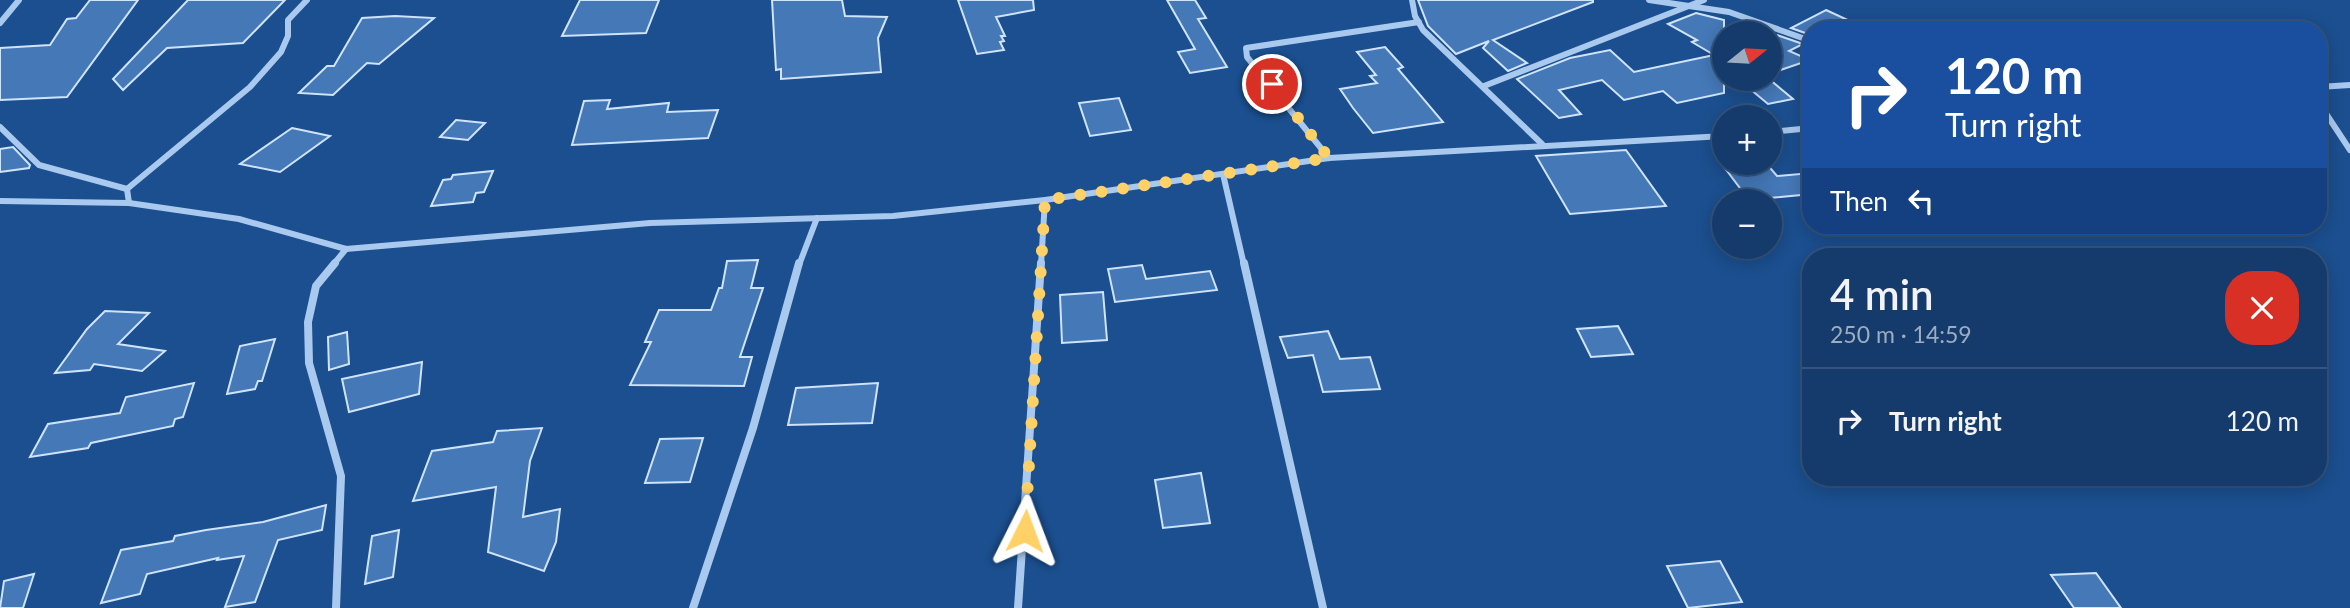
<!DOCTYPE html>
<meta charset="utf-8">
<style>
body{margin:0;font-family:Lato,sans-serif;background:#1d4271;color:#f1f3f6;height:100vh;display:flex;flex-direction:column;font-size:26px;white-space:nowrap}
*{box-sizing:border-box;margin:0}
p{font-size:23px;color:#9dadc1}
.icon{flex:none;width:38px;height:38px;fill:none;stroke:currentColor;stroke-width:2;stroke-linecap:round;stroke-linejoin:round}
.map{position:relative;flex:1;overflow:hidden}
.side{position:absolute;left:1802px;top:248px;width:525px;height:238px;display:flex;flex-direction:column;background:#143b6b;border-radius:28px;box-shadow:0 4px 18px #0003,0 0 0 2px #33557e}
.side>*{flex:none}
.hud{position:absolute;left:1802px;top:21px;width:525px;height:214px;border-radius:28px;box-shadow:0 4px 18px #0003,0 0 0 2px #33557e;background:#1a4fa0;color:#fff;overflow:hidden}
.needle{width:46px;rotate:72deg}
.controls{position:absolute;left:1712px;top:21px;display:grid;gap:14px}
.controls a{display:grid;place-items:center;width:70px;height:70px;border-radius:50%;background:#143b6b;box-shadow:0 4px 18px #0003,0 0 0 2px #33557e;font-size:35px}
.pin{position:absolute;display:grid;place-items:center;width:60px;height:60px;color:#fff;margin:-30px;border:4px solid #fff;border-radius:50%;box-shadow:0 2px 7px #0007}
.me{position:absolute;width:77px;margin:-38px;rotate:3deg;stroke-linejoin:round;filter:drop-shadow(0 0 5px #0008)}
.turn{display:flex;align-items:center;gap:24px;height:147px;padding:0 28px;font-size:32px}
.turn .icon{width:91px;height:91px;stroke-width:2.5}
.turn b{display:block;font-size:49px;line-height:60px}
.then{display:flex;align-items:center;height:66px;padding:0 28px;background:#0003;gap:14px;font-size:26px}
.round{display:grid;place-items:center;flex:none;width:74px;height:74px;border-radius:28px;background:#1d4271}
.head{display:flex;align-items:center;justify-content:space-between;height:119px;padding:0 28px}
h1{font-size:42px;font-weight:600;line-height:52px}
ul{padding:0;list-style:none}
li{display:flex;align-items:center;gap:21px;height:105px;padding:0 28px;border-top:2px solid #33557e}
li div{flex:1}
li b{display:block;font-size:26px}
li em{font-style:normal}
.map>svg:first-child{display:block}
.building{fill:#4478b7;stroke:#cfe3fa;stroke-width:2}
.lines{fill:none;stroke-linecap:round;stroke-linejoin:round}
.street-far1{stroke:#a9c9ee;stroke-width:6}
.street{stroke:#a9c9ee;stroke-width:8}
.route{stroke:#ffd166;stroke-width:12;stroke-dasharray:0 21.6}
</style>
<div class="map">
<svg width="2350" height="608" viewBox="0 0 2350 608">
<rect width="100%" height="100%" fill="#1b4f8f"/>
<!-- building -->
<g class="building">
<path d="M90 0H138L67 97 0 100V48L50 45 67 19 76 18Z"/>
<path d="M188 0H285L243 43 167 48 123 90 113 79Z"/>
<path d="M580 0H659L646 33 562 36Z"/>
<path d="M772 0H842L845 16 887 17 878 38 881 72 781 79V69L776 70Z"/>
<path d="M958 0H1033L1034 10 996 17 1005 36H1001L1004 41 1000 42 1004 50 977 54Z"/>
<path d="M1167 0H1195L1206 18 1198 19 1227 67 1190 73 1178 52 1195 49Z"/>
<path d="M1418 0H1593V2L1493 40 1527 63 1508 71 1483 48 1489 41 1456 54 1428 26Z"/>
<path d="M1826 10 1850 21 1833 30H1811V35L1791 28Z"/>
<path d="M1696 13 1724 20V93L1677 103 1663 91 1624 100 1602 80 1559 90 1581 114 1559 118 1517 79 1570 58 1610 50 1634 72 1714 55 1692 42 1697 40 1668 24Z"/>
<path d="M395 16 434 18 379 64 367 63 333 95 299 93 327 66H334L362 18Z"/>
<path d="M1777 35 1803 44 1789 51 1810 60 1769 74V39Z"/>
<path d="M1385 47 1403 67 1398 69 1443 122 1373 133 1353 108 1340 89 1377 83 1370 76 1376 75 1357 52Z"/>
<path d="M1738 79H1769L1793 99 1768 104Z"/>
<path d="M1119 98 1131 130 1090 136 1079 103Z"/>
<path d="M610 100 607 109 669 103 667 112 718 110 708 138 572 145 584 101Z"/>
<path d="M456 120 485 123 468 140 440 137Z"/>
<path d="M292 128 330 136 280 172 240 164Z"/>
<path d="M13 147 30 165 29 168 0 172V149Z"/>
<path d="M1626 150 1666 206 1570 214 1536 156Z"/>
<path d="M1721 163H1766L1777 176 1811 173V194L1749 200Z"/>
<path d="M493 171 484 192 476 193 473 202 431 206 443 180 451 179 453 175Z"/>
<path d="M758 260 751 288H763L740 357H752L744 386 630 385 651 342H645L659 310H711L719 288H722L727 261Z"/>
<path d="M1142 265 1146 279 1210 271 1217 290 1115 302 1108 269Z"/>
<path d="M1103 292 1107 340 1062 343 1060 295Z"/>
<path d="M105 311 149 313 118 344 165 351 142 371 94 364 90 370 55 373 87 329Z"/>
<path d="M1618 326 1633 354 1591 357 1577 329Z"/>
<path d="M1328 331 1340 359 1370 357 1380 389 1323 392 1313 355 1288 358 1280 337Z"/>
<path d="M347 332 349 364 329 370 328 337Z"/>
<path d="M275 339 262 381H258L255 389 227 394 240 346Z"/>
<path d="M422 362 419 394 349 412 342 379Z"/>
<path d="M194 383 183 417 175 419 173 426 91 443 88 448 30 457 48 424 120 413 126 397Z"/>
<path d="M878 383 872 423 788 425 796 388Z"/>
<path d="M542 428 530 461 523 517 560 509 556 542 544 571 488 552 496 487 413 501 432 451 493 442 497 431Z"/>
<path d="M703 438 690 482 645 483 660 439Z"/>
<path d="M1201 473 1210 523 1163 528 1155 480Z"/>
<path d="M326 505 322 530 278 540 255 602 225 607 244 556 217 560 218 558 147 574 140 594 101 603 121 550 173 541 175 536 206 530 263 522Z"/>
<path d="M399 530 393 577 365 584 372 536Z"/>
<path d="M1720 561 1742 602 1688 608 1667 566Z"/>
<path d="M2096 573 2121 608H2074L2051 575Z"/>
<path d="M34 574 23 608H0L4 581Z"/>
</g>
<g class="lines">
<!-- street-far1 -->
<g class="street-far1">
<path d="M1412 0 1415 16 1423 30 1542 144"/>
<path d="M1649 0 1729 12 1811 41"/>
<path d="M0 23 19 0"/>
<path d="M1484 86 1704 0"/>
<path d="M2319 87 2350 85"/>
<path d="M2319 103 2350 150"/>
<path d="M0 127 39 165 127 189 129 203"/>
<path d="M1769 132 1811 128"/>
<path d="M1329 158 1247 57 1246 48 1419 22"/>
<path d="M1223 174 1244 265"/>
<path d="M127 189 250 87 281 52 288 36V20L307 0"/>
<path d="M0 201 129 203 239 219 346 249 650 223 893 216 1045 200 1329 158 1724 136"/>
<path d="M333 265 346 249"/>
<path d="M799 265 817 218"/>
<path d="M1041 265 1045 200"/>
</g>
<!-- street -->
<g class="street">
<path d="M335 263 316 286 308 322 309 363 341 476 336 608"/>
<path d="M1244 263 1323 608"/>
<path d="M693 608 753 428 799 263"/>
<path d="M1018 608 1041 263"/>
</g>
</g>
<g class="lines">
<!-- route -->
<path class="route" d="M1025 531 1045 200 1329 158 1272 84"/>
</g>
</svg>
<div class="controls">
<a><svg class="needle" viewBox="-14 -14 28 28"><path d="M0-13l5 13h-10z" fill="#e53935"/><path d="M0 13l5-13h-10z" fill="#9dadc1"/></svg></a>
<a>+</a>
<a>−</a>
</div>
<div class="pin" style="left:1272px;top:84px;background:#d93025"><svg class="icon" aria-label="arrive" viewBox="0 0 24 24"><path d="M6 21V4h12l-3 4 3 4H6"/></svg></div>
<svg class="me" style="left:1025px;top:531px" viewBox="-20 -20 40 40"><path d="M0-17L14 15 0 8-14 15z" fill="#ffd166" stroke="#fff" stroke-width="4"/></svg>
<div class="hud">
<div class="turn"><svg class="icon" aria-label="right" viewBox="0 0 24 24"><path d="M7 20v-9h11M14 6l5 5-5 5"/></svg><div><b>120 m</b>Turn right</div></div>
<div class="then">Then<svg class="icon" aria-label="left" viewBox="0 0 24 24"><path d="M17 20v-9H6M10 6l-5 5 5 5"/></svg></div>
</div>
<section class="side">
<div class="head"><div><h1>4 min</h1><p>250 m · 14:59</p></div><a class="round" style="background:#d93025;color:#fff"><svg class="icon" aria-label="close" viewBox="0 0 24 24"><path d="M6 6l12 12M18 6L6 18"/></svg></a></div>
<ul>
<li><svg class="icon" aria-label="right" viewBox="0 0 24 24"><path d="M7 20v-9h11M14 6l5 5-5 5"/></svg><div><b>Turn right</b></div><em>120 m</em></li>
</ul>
</section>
</div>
